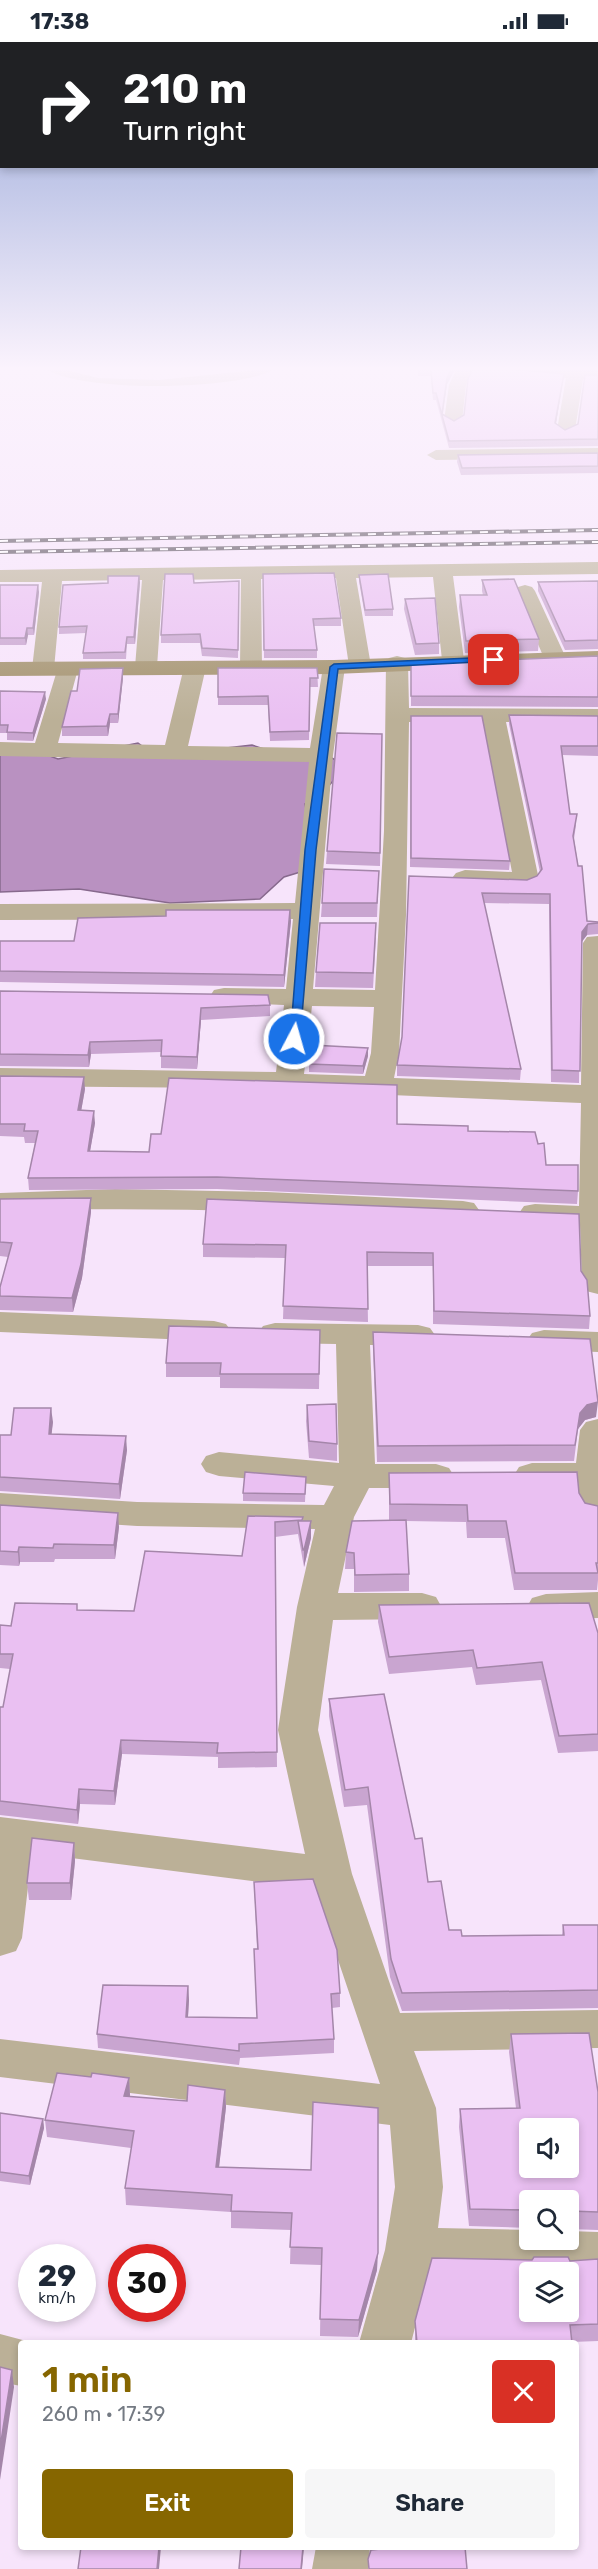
<!DOCTYPE html>
<meta charset="utf-8">
<style>
body{margin:0;font-family:Rubik,sans-serif;background:#f6f6f7;color:#1f2937;height:100vh;display:flex;flex-direction:column;font-size:22px;white-space:nowrap}
*{box-sizing:border-box;margin:0}
p{font-size:20px;color:#747a83}
.icon{flex:none;width:33px;height:33px;fill:none;stroke:currentColor;stroke-width:2;stroke-linecap:round;stroke-linejoin:round}
.map{position:relative;flex:1;overflow:hidden}
.panel{position:absolute;left:18px;top:2298px;width:561px;height:210px;display:flex;flex-direction:column;background:#fff;border-radius:6px;box-shadow:0 3px 9px #0003}
.panel>*{flex:none}
.hud{position:absolute;left:0px;top:0px;width:598px;height:126px;box-shadow:0 3px 9px #0003;background:#202124;color:#fff;overflow:hidden}
.tools{position:absolute;left:519px;top:2076px;display:grid;gap:12px}
.tools a{display:grid;place-items:center;width:60px;height:60px;border-radius:6px;background:#fff;box-shadow:0 3px 9px #0003;font-size:30px}
.speed{position:absolute;left:18px;top:2202px;display:flex;gap:12px;font-size:30px;font-weight:700;text-align:center}
.speed>*{display:grid;place-content:center;width:78px;height:78px;border-radius:50%;background:#fff;box-shadow:0 3px 9px #0003;line-height:1}
.speed small{font-size:15px;font-weight:400}
.speed .limit{border:9px solid #d22;background:#fff;color:#111}
.pin{position:absolute;display:grid;place-items:center;width:51px;height:51px;color:#fff;margin:-26px;border-radius:12px;box-shadow:0 3px 9px #0006}
.me{position:absolute;width:66px;margin:-33px;rotate:6deg;stroke-linejoin:round;filter:drop-shadow(0 0 4px #0008)}
.turn{display:flex;align-items:center;gap:21px;height:126px;padding:0 24px;font-size:27px}
.turn .icon{width:78px;height:78px;stroke-width:2.5}
.turn b{display:block;font-size:42px;line-height:51px}
.round{display:grid;place-items:center;flex:none;width:63px;height:63px;border-radius:6px;background:#f6f6f7}
.headline{display:flex;align-items:center;justify-content:space-between;height:102px;padding:0 24px}
h1{font-size:36px;font-weight:600;line-height:45px;color:#866600}
.action{display:flex;gap:12px;margin-top:auto;padding:12px 24px}
.action a{flex:1;height:69px;border-radius:6px;background:#866600;color:#fff;font-size:24px;font-weight:600;line-height:69px;text-align:center}
.action a+a{background:#f6f6f7;color:#1f2937}
.status{display:flex;justify-content:space-between;align-items:center;height:42px;padding:0 30px;background:#fff;direction:ltr}
.status svg{height:16px;fill:currentColor}
.map>svg:first-child{display:block}
.water{fill:#b991c1;stroke:#87698d;stroke-width:1.5}
.lines{fill:none;stroke-linecap:round;stroke-linejoin:round}
.lane{fill:#bbb097;fill-rule:evenodd}
.street{fill:#bbb097;fill-rule:evenodd}
.secondary{fill:#a3926d;fill-rule:evenodd}
.rail-casing{stroke:#4b424e;stroke-width:4}
.rail{stroke:#fff;stroke-width:2;stroke-dasharray:8;stroke-linecap:butt}
.wall{fill:#c9a5d0}
.shaded-wall{fill:#a486a9}
.building{fill:#eac0f2;stroke:#a486a9;stroke-width:1.5;fill-rule:evenodd}
.route{fill:#1a73e8;stroke:#114b97;stroke-width:1.5}
</style>
<div class="status"><b>17:38</b><svg viewBox="0 0 49 12"><path d="M0 12V9h3v3zM5 12V6h3v6zM10 12V3h3v9zM15 12V0h3v12zM26 1h20v11H26zM47 4h2v5h-2z"/></svg></div>
<div class="map">
<svg width="598" height="2527" viewBox="0 0 598 2527">
<rect width="100%" height="100%" fill="#f7e4fb"/>
<!-- water -->
<path class="water" d="M138 701 156 714 252 703 270 709 318 708 346 724 320 754 305 762 317 825 284 835 260 857 170 861 79 847 0 850V711L25 705 58 717Z"/>
<g class="lines">
<!-- lane -->
<path class="lane" d="M45 326H59L98 336 159 338 276 326C245 349 76 351 45 326Z"/>
<!-- street -->
<g class="street">
<path d="M457 326H474L466 343 462 379 453 384 444 379 449 343Z"/>
<path d="M493 326 598 328V338L583 337 575 388 566 393 557 388 566 336 501 331Z"/>
<path d="M598 406V416L436 418 427 413 436 408Z"/>
<path d="M598 520V532L453 534 464 618 461 623H445L442 618 433 535 356 536 371 624 368 629H352L349 624 336 536 261 537 262 625 259 630H243L240 625 241 537 163 538 157 625 154 630H138L135 625 142 538 62 539 54 627 51 632H35L32 627 42 540H0V528Z"/>
<path d="M525 543 532 545 535 549 566 616 563 621H547L544 616 515 549 518 545Z"/>
<path d="M397 614 405 616 408 621 409 666 598 667V681L506 680 539 838 535 843 526 846 465 844 456 841 452 836 456 831 465 828 512 830 483 680H409L406 873 399 1011 394 1036 581 1043 583 901 587 895 598 894V1252L586 1249 582 1242 580 1183 524 1178 519 1171 524 1164 535 1162 579 1164 581 1061 224 1046 0 1044V1026L276 1030 284 963 214 960 210 954 214 948 224 946 286 947 293 877 0 878V862L295 861 309 720 0 714V700L35 701 59 622H75L78 627 58 701 165 703 184 625 187 620H203L206 625 188 704 310 706 323 625 326 620H342L345 625 333 713 313 947 375 948 384 789 386 621 389 616ZM312 964 374 965 371 1011 365 1034 304 1032Z"/>
<path d="M115 1147 266 1150 463 1159 474 1161 479 1168 474 1175 463 1177C308 1170 155 1164 0 1169V1151Z"/>
<path d="M0 1270 214 1279 226 1282 231 1289 226 1296 214 1299 0 1290Z"/>
<path d="M275 1281 418 1283 430 1286 435 1293 430 1300 418 1303H370L375 1422H436L449 1426 454 1434 449 1442 436 1446H369L354 1475 338 1551H422L436 1555 441 1564 436 1573 422 1577 333 1578 318 1688 352 1832 400 1971 598 1968V2006L414 2009 436 2066 443 2145 438 2186 530 2188V2198H568V2189L598 2190V2234H568V2230H530V2233L429 2231 411 2301H359L385 2208 395 2145 390 2083 0 2035V1997L380 2042 314 1847 32 1811 22 1896 16 1909 0 1914V1775L305 1812 278 1688 297 1565 315 1487 137 1484 0 1475V1451L137 1460 324 1463 334 1444 219 1434 206 1430 201 1422 206 1414 219 1410 339 1421 336 1302 275 1301 263 1298 258 1291 263 1284Z"/>
<path d="M544 1288 598 1290V1310L544 1308 532 1305 527 1298 532 1291Z"/>
<path d="M598 1377V1480L585 1477 580 1468 577 1445H532L519 1441 514 1433 519 1425 532 1421H576L580 1388 586 1380Z"/>
<path d="M598 1550V1576L546 1578 532 1574 527 1565 532 1556 546 1552Z"/>
<path d="M0 2292 34 2301H21V2344L0 2340Z"/>
<path d="M316 2505H370L368 2527H312Z"/>
</g>
<!-- secondary -->
<path class="secondary" d="M598 609V621L334 632 0 634V620L334 618Z"/>
<defs>
<g id="rail">
<path d="M0 499 598 488"/>
<path d="M0 510 598 500"/>
</g>
</defs>
<!-- rail casing -->
<use href="#rail" class="rail-casing"/>
<!-- rail -->
<use href="#rail" class="rail"/>
</g>
<!-- wall -->
<g class="wall">
<path d="M456 326 447 342 443 372 454 379 464 373 501 327 563 338 556 381 565 388 578 382 598 333V404L449 406 436 358H433L431 334H418V327Z"/>
<path d="M598 411V431L461 433 457 420 458 413Z"/>
<path d="M263 532 341 576V584H314L317 608V616H264Z"/>
<path d="M359 533 393 567V574H365L359 539Z"/>
<path d="M482 538 539 597 538 609 465 611 459 565 460 553H483L482 549Z"/>
<path d="M239 539 238 616 202 614 200 601H161V593L194 541Z"/>
<path d="M598 539V607L565 608 538 549V540Z"/>
<path d="M140 540 135 602H127L126 617H83V611L86 591 59 592V585Z"/>
<path d="M0 543 39 550 34 593H28L26 603H0Z"/>
<path d="M405 557 439 601V612L415 613 404 567Z"/>
<path d="M598 614V665L411 664V622Z"/>
<path d="M218 626H317L318 645H310L309 698 270 699 268 663H218Z"/>
<path d="M123 636 118 681H110L108 694H62V685L77 649Z"/>
<path d="M0 649 46 657 33 699 7 698V691H0Z"/>
<path d="M509 673 598 674V714L562 713 570 772 576 783 574 797 587 879 598 880V892L587 893 581 900 579 1041 551 1040 549 862 484 861 521 1027 520 1038 397 1034V1023L402 995 409 834 527 838 537 834 540 830 509 682Z"/>
<path d="M411 674 510 819 509 828 410 825Z"/>
<path d="M382 692 380 824 326 822 327 809Z"/>
<path d="M379 829 377 875H321L322 861Z"/>
<path d="M291 879 284 945 0 940V899H74Z"/>
<path d="M376 895 373 946 315 945 316 930Z"/>
<path d="M0 949 270 963V974L201 978 197 1027 161 1026V1010L91 1012 89 1025 0 1024Z"/>
<path d="M368 1014 363 1032 309 1030V1022Z"/>
<path d="M0 1034 85 1047 81 1069 95 1081 90 1109 149 1110 161 1092 397 1082 468 1089 538 1102 546 1123 578 1149 577 1162 217 1147 29 1148 28 1136 35 1101H25L24 1095 0 1094Z"/>
<path d="M91 1156V1170L82 1236 73 1270 0 1268V1245L8 1215 0 1214V1157Z"/>
<path d="M207 1157 581 1229 590 1274 589 1287 433 1282V1224H367L368 1280 283 1277 285 1216 203 1215V1202Z"/>
<path d="M320 1288 319 1347 220 1346V1335H166V1321Z"/>
<path d="M373 1290 596 1375 585 1378 578 1387 574 1419 377 1420 373 1305Z"/>
<path d="M307 1363 337 1402V1419L309 1416 306 1379Z"/>
<path d="M53 1380 51 1392 127 1408 120 1457 0 1449V1393H11Z"/>
<path d="M389 1431 579 1451 585 1461 598 1464V1538L597 1548H514L505 1496H467L466 1480 406 1479 409 1532V1549L354 1550V1527H345L346 1510 389 1479Z"/>
<path d="M306 1435 305 1460 243 1459V1451Z"/>
<path d="M0 1463 119 1485 115 1517H55L54 1520H20L19 1524 0 1523Z"/>
<path d="M248 1474 303 1475V1479H311V1496L304 1525 298 1492 275 1495 277 1725 218 1726V1715L122 1712 115 1763 80 1762 78 1782 0 1773V1665H3L10 1627 0 1626V1583L11 1584 78 1568 134 1569 242 1514Z"/>
<path d="M379 1563 598 1591V1709L558 1711 541 1638 476 1643 472 1625 389 1632 378 1580Z"/>
<path d="M329 1657 415 1797 428 1840 449 1888 462 1894 562 1893 563 1883H598V1966L402 1969 390 1935 367 1763 344 1765 329 1674Z"/>
<path d="M74 1801 75 1819 71 1858H29L27 1841Z"/>
<path d="M254 1840 340 1951V1965L332 1966 334 1997V2011L240 2016 239 2023 98 2006 97 1992 188 1944 189 1958 188 1975 257 1976V1907Z"/>
<path d="M511 1992 598 2050V2188L568 2187V2158H530V2186L469 2184 459 2085 460 2067 516 2066 509 2010Z"/>
<path d="M91 2035 129 2036 130 2055 187 2059 225 2048 226 2065 219 2125 311 2128 377 2228 358 2295 320 2294 321 2223 290 2222 291 2188 231 2186V2170L126 2163 125 2146 131 2106 47 2095 45 2078Z"/>
<path d="M0 2071 43 2077 44 2086 30 2143 0 2139Z"/>
<path d="M598 2217V2299L572 2300V2301H415V2279L570 2219Z"/>
</g>
<!-- shaded-wall -->
<g class="shaded-wall">
<path d="M452 326H456L447 342 442 374 447 336Z"/>
<path d="M564 332 563 338 555 388V381Z"/>
<path d="M139 534 140 540 135 602 134 595Z"/>
<path d="M38 543 39 550 34 593 33 586Z"/>
<path d="M27 586 28 593 26 603 25 596Z"/>
<path d="M123 626V636L118 681V672Z"/>
<path d="M45 650 46 657 33 699V691Z"/>
<path d="M110 672V681L108 694 107 684Z"/>
<path d="M290 868 291 879 284 945V933Z"/>
<path d="M588 882 587 893 581 901 582 890Z"/>
<path d="M201 966V978L197 1027V1015Z"/>
<path d="M90 1000 91 1012 89 1025 88 1013Z"/>
<path d="M368 1006V1014L363 1032V1024Z"/>
<path d="M84 1035 85 1047 79 1081 78 1068Z"/>
<path d="M94 1069 95 1081 88 1121V1109Z"/>
<path d="M91 1156V1170L82 1236 73 1270 72 1256Z"/>
<path d="M598 1360 596 1375 585 1378 578 1387 574 1419 580 1371 587 1363Z"/>
<path d="M51 1366 53 1380 50 1406 49 1392Z"/>
<path d="M126 1394 127 1408 120 1457 119 1442Z"/>
<path d="M118 1471 119 1485 115 1517 114 1503Z"/>
<path d="M311 1479V1496L304 1525V1508Z"/>
<path d="M19 1505 20 1520 19 1524 18 1510Z"/>
<path d="M121 1698 122 1712 115 1763 114 1749Z"/>
<path d="M79 1747 80 1762 78 1782 77 1768Z"/>
<path d="M74 1801 75 1819 71 1858 70 1841Z"/>
<path d="M188 1944 189 1958 187 1989 186 1975Z"/>
<path d="M129 2036 130 2053 126 2072 124 2054Z"/>
<path d="M225 2048 226 2065 217 2142 216 2125Z"/>
<path d="M43 2077 44 2086 30 2143 29 2134Z"/>
<path d="M378 2211 377 2228 358 2295 359 2278Z"/>
<path d="M12 2328 14 2345 0 2438V2406Z"/>
<path d="M159 2505H161L159 2527H157Z"/>
<path d="M303 2505H304L302 2527H301Z"/>
</g>
<!-- building -->
<g class="building">
<path d="M419 326H452L447 336 442 372 454 379 464 373 468 337 473 326H500L564 332 555 381 565 388 578 382 585 333H598V397L449 399 436 351H433L431 328 418 327Z"/>
<path d="M598 411V424L462 426 458 413Z"/>
<path d="M334 531 341 576 313 577 317 608H264L263 532Z"/>
<path d="M165 532H193L194 541 239 539 238 608 202 606 200 592 161 593Z"/>
<path d="M388 532 393 567 365 568 359 533Z"/>
<path d="M108 534H139L134 595H127L125 610 83 611 87 584 59 585 63 543 108 541Z"/>
<path d="M514 537 539 597 466 599 460 553H487L482 538Z"/>
<path d="M598 539V598L565 599 538 540Z"/>
<path d="M0 543H38L33 586H27L25 596H0Z"/>
<path d="M435 556 439 601 416 602 405 557Z"/>
<path d="M598 614V655L411 654V622Z"/>
<path d="M123 626 118 672H110L107 684 62 685 71 649H77L80 627Z"/>
<path d="M218 626H317L318 636H310L309 689 270 690 268 654 218 655Z"/>
<path d="M0 649 45 650 33 691 7 690 8 683H0Z"/>
<path d="M509 673 598 674V704H561L570 772H577L573 794 578 824H582L587 879 598 880V881L588 882 582 890 580 1029 552 1028 550 852 482 851 521 1027 397 1023 402 995 409 834 527 838 537 834 542 827Z"/>
<path d="M411 674H482L510 819 411 816Z"/>
<path d="M337 691 382 692 380 811 327 809Z"/>
<path d="M324 827 379 829 377 861H322Z"/>
<path d="M166 868H290L284 933 0 929V899H74L78 876 166 874Z"/>
<path d="M320 881H376L373 931 316 930Z"/>
<path d="M0 949 268 953 270 963 201 966 197 1015 161 1014 162 998 90 1000 88 1013 0 1012Z"/>
<path d="M311 1003 368 1006 363 1024 309 1022Z"/>
<path d="M0 1034 84 1035 78 1068 94 1069 88 1109 149 1110 151 1092H161L169 1036 397 1043V1082L468 1084V1089L535 1090 538 1102 544 1101 546 1123H578V1149L217 1135 28 1136 38 1089H24L25 1082H0Z"/>
<path d="M91 1156 81 1222 72 1256 0 1254V1245L12 1201 0 1200V1157Z"/>
<path d="M207 1157 579 1172 581 1229 587 1238 590 1274 434 1269 433 1211 367 1210 368 1267 283 1264 286 1203 203 1202Z"/>
<path d="M169 1284 320 1288 319 1332H220L221 1321H166Z"/>
<path d="M373 1290 590 1297 598 1360 587 1363 580 1371 575 1403 378 1404Z"/>
<path d="M336 1362 337 1402 309 1399 307 1363Z"/>
<path d="M14 1366H51L49 1392 126 1394 119 1442 0 1435V1393H11Z"/>
<path d="M245 1430 306 1435 305 1452 243 1451Z"/>
<path d="M577 1430 579 1451 585 1461 598 1464V1521H596L598 1531H515L506 1479H468L467 1463 390 1462 389 1431Z"/>
<path d="M0 1463 118 1471 114 1503 54 1502 53 1506 19 1505 18 1510 0 1509Z"/>
<path d="M248 1474 303 1475 302 1478 275 1480 277 1710 217 1711 218 1701 121 1698 114 1749 79 1747 77 1768 0 1759V1665H3L13 1612H0V1583L11 1584 15 1561 77 1562V1568L134 1569 145 1509 242 1514Z"/>
<path d="M406 1478 409 1532 355 1533 354 1511 346 1510 352 1479Z"/>
<path d="M298 1479H311L304 1508H303Z"/>
<path d="M589 1561 598 1591V1692L559 1694 542 1620 477 1626 473 1608 389 1615 379 1563Z"/>
<path d="M384 1652 415 1797 422 1796 428 1840 441 1839 449 1888H461L462 1894 564 1893 563 1883H598V1948L402 1951 391 1917 368 1745 345 1748 329 1657Z"/>
<path d="M32 1796 74 1801 70 1841H27Z"/>
<path d="M313 1837 337 1908 340 1951 331 1952 334 1997 239 2002V2009L97 1992 103 1943 188 1944 186 1975 257 1976 254 1907H258L254 1840Z"/>
<path d="M589 1991 598 2050V2170L570 2169 568 2175V2158H530V2168L470 2167 460 2067 520 2066 511 1992ZM530 2086H568V2126H530Z"/>
<path d="M57 2031 91 2035 92 2031 129 2036 124 2054 187 2059 188 2043 225 2048 216 2125 311 2128 313 2060 378 2066V2211L359 2278 320 2277 322 2206 290 2205 292 2171 231 2169 232 2153 125 2146 134 2089 45 2078Z"/>
<path d="M0 2071 43 2077 29 2134 0 2130Z"/>
<path d="M534 2215H568L570 2219 598 2217V2282L570 2283 572 2301H417L415 2279 432 2216 532 2218ZM530 2230H568V2270H530Z"/>
<path d="M0 2325 12 2328 0 2406Z"/>
<path d="M81 2505H159L157 2527H78Z"/>
<path d="M241 2505H303L301 2527H239Z"/>
<path d="M389 2505H465L467 2527H369L368 2517 371 2508 389 2506Z"/>
</g>
<!-- sky -->
<linearGradient id="sky" x2="0" y2="1"><stop stop-color="#95a6d8"/><stop offset="0.48" stop-color="#fbf3fd"/><stop offset="1" stop-color="#fbf3fd" stop-opacity="0"/></linearGradient>
<rect width="598" height="680" fill="url(#sky)"/>
<!-- route -->
<path class="route" d="M494 615 497 616V619L338 627 316 808 300 997 290 1000 305 808 330 625 334 622Z"/>
</svg>
<div class="tools">
<a><svg class="icon" aria-label="sound" viewBox="0 0 24 24"><path d="M4 9h4l5-4v14l-5-4H4zM17 9q2 3 0 6"/></svg></a>
<a><svg class="icon" aria-label="search" viewBox="0 0 24 24"><circle cx="10" cy="10" r="6"/><path d="M15 15l6 6"/></svg></a>
<a><svg class="icon" aria-label="layers" viewBox="0 0 24 24"><path d="M12 4l9 5-9 5-9-5zM3 14l9 5 9-5"/></svg></a>
</div>
<div class="speed"><div>29<small>km/h</small></div><div class="limit">30</div></div>
<div class="pin" style="left:494px;top:618px;background:#d93025"><svg class="icon" aria-label="arrive" viewBox="0 0 24 24"><path d="M6 21V4h12l-3 4 3 4H6"/></svg></div>
<svg class="me" style="left:294px;top:997px" viewBox="-20 -20 40 40"><circle r="17" fill="#1a73e8" stroke="#fff" stroke-width="3"/><path d="M0-11L8 9 0 5-8 9z" fill="#fff"/></svg>
<div class="hud">
<div class="turn"><svg class="icon" aria-label="right" viewBox="0 0 24 24"><path d="M7 20v-9h11M14 6l5 5-5 5"/></svg><div><b>210 m</b>Turn right</div></div>
</div>
<section class="panel">
<div class="headline"><div><h1>1 min</h1><p>260 m · 17:39</p></div><a class="round" style="background:#d93025;color:#fff"><svg class="icon" aria-label="close" viewBox="0 0 24 24"><path d="M6 6l12 12M18 6L6 18"/></svg></a></div>
<div class="action"><a>Exit</a><a>Share</a></div>
</section>
</div>
